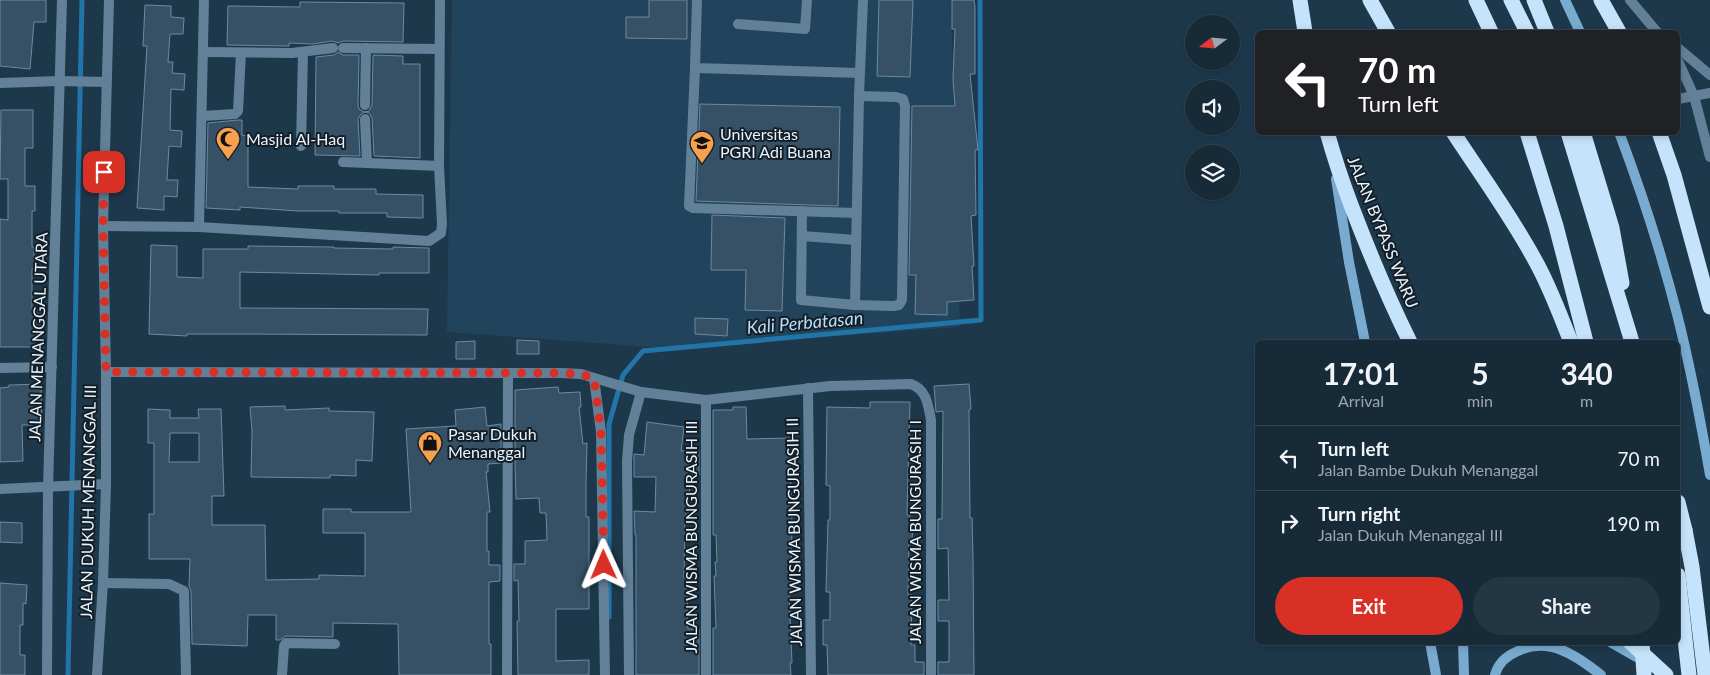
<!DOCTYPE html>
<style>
body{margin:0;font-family:Lato,sans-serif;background:#233643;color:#f1f3f6;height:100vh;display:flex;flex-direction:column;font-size:19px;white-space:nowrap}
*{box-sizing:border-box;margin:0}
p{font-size:16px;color:#9ea7ae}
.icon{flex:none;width:28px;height:28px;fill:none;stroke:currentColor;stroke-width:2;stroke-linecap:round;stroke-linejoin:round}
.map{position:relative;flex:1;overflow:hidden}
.sheet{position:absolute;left:1255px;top:340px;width:425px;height:305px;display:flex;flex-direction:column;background:#162a38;border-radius:8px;box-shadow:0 2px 8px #0003,0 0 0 1px #354653}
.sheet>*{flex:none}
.banner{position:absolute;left:1255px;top:30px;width:425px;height:105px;border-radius:8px;box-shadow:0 2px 8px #0003,0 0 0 1px #354653;background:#202124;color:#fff;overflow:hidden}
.needle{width:32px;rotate:254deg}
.fabs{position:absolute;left:1185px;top:15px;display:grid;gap:10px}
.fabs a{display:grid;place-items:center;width:55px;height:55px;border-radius:50%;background:#162a38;box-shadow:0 2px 8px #0003,0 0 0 1px #354653;font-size:25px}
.pin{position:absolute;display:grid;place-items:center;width:42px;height:42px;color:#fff;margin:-21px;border-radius:10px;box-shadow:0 2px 8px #0006}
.me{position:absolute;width:55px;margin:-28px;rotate:359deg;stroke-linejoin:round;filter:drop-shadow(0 0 4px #0008)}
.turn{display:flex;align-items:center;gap:18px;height:105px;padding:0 20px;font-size:22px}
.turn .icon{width:65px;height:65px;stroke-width:2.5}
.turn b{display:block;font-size:35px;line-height:42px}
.eta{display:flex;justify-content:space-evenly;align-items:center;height:85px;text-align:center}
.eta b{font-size:30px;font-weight:700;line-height:35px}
.action{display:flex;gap:10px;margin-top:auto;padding:10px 20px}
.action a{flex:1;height:58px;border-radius:30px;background:#d93025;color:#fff;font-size:20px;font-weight:700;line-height:58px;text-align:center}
.action a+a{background:#233643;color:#f1f3f6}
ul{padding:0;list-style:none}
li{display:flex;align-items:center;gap:15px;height:65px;padding:0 20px;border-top:1px solid #354653}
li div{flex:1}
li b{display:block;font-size:19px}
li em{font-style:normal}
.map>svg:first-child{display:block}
.built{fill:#21435b}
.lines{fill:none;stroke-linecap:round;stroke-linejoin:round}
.stream{stroke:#2175a9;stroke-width:5}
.building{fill:#365166;stroke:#6d8aa0;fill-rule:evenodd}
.lane{stroke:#628198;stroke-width:10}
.street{stroke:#628198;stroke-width:10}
.secondary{stroke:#79abd0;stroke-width:10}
.highway{stroke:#c5e3fa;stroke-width:15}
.highway-bridge{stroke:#c5e3fa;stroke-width:15}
.route{stroke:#d93025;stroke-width:9;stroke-dasharray:0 16.2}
.labels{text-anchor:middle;stroke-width:4;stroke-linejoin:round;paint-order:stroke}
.poi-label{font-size:16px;fill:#e8f5ff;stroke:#131e27;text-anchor:start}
.street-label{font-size:16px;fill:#e8f5ff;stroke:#131e27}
.water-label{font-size:18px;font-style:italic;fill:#b7ddfa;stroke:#131e27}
</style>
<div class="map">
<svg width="1710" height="675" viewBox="0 0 1710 675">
<rect width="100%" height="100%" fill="#1e384b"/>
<!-- built -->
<path class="built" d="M452 0H951L960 327 665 348 447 332Z"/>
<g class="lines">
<!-- stream -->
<g class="stream">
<path d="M609 617V424L623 375 643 351 981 320 980 0"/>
<path d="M68 675 82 0"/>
</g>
</g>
<!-- building -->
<g class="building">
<path d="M0 0H46V22H34L30 69 0 66Z"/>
<path d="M649 0H687V39L626 38V17H649Z"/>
<path d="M879 0H913L910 77 877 76Z"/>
<path d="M952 0H974L975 7V74H970L978 150H975L976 215 971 216 974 266H972L974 300 947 302V315L915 314 916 275H909L912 106H955L953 79 955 29H952Z"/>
<path d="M300 2 404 3 403 42 343 41 338 43 332 41 313 44 289 43V46L227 45 228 6 300 7Z"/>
<path d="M145 5 171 6V17L184 18 183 34H170L168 62H173L172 73 185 74 184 90 171 89 170 130 182 131 181 147 169 146 167 180H178L177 197 164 196V210L137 208 147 46H143Z"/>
<path d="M338 52 343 55H359L358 105 359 109 364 112 369 111 372 105 373 55 403 56V64H420V158L374 156 372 118 369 113 365 112 361 114 358 119 360 156 315 155 316 57 334 55Z"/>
<path d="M700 104 840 107 838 206 696 201Z"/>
<path d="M1 110H33V148H25V186H35V211H32V247H34V269H32V309H41L40 347H0V219L8 220V179H0Z"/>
<path d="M238 120H242V135L248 136V187L298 189V186H334V189H376V194L423 195V218L387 217V213H339V211H298L240 207V210L206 208 208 123Z"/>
<path d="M712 215 785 218 782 311 745 310 746 270H711Z"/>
<path d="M151 245 177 246V277L203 278V249H248V246L334 247V248L393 249V247L429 248V273H379V275L240 272V308L428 309 427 335 240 334H187V336L149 334Z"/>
<path d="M695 318 728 319 727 336 695 334Z"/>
<path d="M517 340 539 341V354H517Z"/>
<path d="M475 341V359H456V342Z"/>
<path d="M41 384 42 425H22L23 461 0 462V388L9 387V385Z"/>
<path d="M969 384 971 409 969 410 970 518H972L973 557 974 675H938V662H949V621H938V600H949L948 548 938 549V519H942L943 411 936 412 934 386Z"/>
<path d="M558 387 559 393 580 392 581 407H579L583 444 587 443 586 482V517H589V609H556V661L589 660V675H518L517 621H519L518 580 514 581V564H525V541L547 540 546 513H540L539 498 516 499 515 461V390Z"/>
<path d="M870 402H910L907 515H910V520H913L912 543H909L908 595H912L911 645H915V662H924V675H828L827 645H823V620H830V592H826L828 520H830V486L826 485 827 407 870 408Z"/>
<path d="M285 406V410L329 408V411L374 412 372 461 356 460V476L330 475V478L251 477 252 431 250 407Z"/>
<path d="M485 407 487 426 501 424V463L488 464V472H486L490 512H487V551H489V565H500V581L489 582V644H491V675H399L398 624 333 623V637L286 636 280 640H276V615H248L247 646 192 644 191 591 189 586 190 559H149V514H154V443H148V409L170 410V418H199L198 409H221L224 496H212V525H265L266 580 319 579V575L365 576V533H323V509H351V512H411L406 429 456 426 455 410ZM170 433H199V462H169Z"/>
<path d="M733 407H746L747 439 791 438V458H790L792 518 791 592H789L792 663H790L791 675H713V628H716L714 576H716L715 562H717L716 535H713V410H733Z"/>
<path d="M647 422 684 427 681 451H699V475H690L689 515H685L684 578H688L687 626 688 627V629H699V675H636V535H635L634 511 655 512 656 477H634V454L644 455Z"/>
<path d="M0 522 22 523V543L0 542Z"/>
<path d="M0 583 27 585 26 604 23 603V625H20V655H25V675H0Z"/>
</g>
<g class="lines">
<!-- lane -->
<g class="lane">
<path d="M697 0 695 68 859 73"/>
<path d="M1630 0 1657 32"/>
<path d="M738 24 805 29 807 0"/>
<path d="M343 48 439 49"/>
<path d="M1678 48 1710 75"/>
<path d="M203 52 292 53 333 48"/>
<path d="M1678 61 1694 96 1710 157"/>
<path d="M695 68 689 206 693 208 856 213"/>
<path d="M859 96 896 97 903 99 905 106 902 300 899 305 893 306 855 305 859 96 863 0"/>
<path d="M1678 99 1710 93"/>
<path d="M365 105 366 48"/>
<path d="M202 116 235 114 238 111 241 53"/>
<path d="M365 119 367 163"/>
<path d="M301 146 303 52"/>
<path d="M343 162 439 166"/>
<path d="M802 211 801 300 855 305"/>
<path d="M802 236 856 240"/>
<path d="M103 583 169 584 184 591 186 675"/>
<path d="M282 675 284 646 286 643 335 644"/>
</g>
<!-- street -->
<g class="street">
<path d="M0 83 60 81 106 82"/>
<path d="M103 226 199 227 429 241 441 233 442 224 439 166 440 0"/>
<path d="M199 227 204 0"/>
<path d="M0 368 52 367"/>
<path d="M106 372 562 373 581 374 641 392 706 400 830 386 911 384C927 390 928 405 931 420V675"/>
<path d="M594 378 601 432 605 675"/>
<path d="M808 388 811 675"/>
<path d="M0 489 106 484"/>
<path d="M47 675 48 488 62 0"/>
<path d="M97 675 103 583 106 484V372L103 226 109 0"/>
<path d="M507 675 508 373"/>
<path d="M629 675 627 461 629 435 641 392"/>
<path d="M706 675V400"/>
</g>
<!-- secondary -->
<g class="secondary">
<path d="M1565 0 1580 32"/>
<path d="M1619 132C1642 193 1662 255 1678 318 1691 370 1701 423 1710 475"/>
<path d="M1336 179 1349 262 1365 342"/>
<path d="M1430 642 1436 675"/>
<path d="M1463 642 1464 675"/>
<path d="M1610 642 1645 662"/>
<path d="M1495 675C1498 663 1506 656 1518 651 1549 636 1577 656 1601 675"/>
</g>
<!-- highway -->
<g class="highway">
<path d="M1300 0 1305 32"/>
<path d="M1370 0 1388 32"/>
<path d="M1476 0 1491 32"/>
<path d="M1511 0 1527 32"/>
<path d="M1534 0 1547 32"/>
<path d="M1601 0 1619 32"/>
<path d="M1327 132C1334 157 1342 181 1351 205 1369 252 1388 298 1410 342"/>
<path d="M1453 132C1481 175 1512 217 1536 262 1550 287 1560 315 1571 342"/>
<path d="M1527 132 1556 226 1586 342"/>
<path d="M1568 132 1632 342"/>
<path d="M1583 132 1612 228 1622 283"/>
<path d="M1659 132 1674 175 1710 307"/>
<path d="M1678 502 1685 530"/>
<path d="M1630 642 1666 675"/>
</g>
<!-- highway-bridge -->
<g class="highway-bridge">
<path d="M1685 530 1692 567 1705 675"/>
<path d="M1678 575 1689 675"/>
<path d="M1642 642 1644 675"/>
</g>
</g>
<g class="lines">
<!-- route -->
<path class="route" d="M104 172 103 226 106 372 562 373 580 374 594 378 601 432 604 565"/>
</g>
<!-- icons -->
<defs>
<symbol id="mosque-pin" viewBox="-11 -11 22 30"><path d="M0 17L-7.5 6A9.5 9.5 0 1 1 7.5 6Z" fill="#f8a04b" stroke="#131e27"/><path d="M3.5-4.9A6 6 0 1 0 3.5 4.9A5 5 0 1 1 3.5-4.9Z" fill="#111"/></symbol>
<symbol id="university-pin" viewBox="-11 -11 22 30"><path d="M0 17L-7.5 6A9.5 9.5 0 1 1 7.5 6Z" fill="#f8a04b" stroke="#131e27"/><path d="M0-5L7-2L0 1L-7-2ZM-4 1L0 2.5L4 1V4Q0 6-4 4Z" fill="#111"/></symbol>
<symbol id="shop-pin" viewBox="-11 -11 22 30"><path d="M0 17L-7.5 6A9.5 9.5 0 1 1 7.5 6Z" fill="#f8a04b" stroke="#131e27"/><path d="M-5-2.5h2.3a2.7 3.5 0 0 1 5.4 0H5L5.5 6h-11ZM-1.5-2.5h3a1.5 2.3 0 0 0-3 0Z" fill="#111"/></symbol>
</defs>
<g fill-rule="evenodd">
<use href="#mosque-pin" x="214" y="125" width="28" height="38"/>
<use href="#university-pin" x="688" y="129" width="28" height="38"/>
<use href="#shop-pin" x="416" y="429" width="28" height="38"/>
</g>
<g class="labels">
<!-- poi labels -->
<g class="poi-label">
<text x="720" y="140">Universitas<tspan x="720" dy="18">PGRI Adi Buana</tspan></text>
<text x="246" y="145">Masjid Al-Haq</text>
<text x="448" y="440">Pasar Dukuh<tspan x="448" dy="18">Menanggal</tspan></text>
</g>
<!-- street labels -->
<g class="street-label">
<text transform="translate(1383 232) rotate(68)" y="6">JALAN BYPASS WARU</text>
<text transform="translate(38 337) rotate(-88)" y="6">JALAN MENANGGAL UTARA</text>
<text transform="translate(88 502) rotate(-89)" y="6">JALAN DUKUH MENANGGAL III</text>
<text transform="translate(794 532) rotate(-91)" y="6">JALAN WISMA BUNGURASIH II</text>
<text transform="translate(915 532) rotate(-90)" y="6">JALAN WISMA BUNGURASIH I</text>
<text transform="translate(691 537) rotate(-90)" y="6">JALAN WISMA BUNGURASIH III</text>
</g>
<!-- water labels -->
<g class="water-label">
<text transform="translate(805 323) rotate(-5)" y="6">Kali Perbatasan</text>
</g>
</g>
</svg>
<div class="fabs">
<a><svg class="needle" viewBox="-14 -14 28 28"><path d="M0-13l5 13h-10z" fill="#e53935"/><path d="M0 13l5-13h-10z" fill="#9ea7ae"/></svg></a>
<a><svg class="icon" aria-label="sound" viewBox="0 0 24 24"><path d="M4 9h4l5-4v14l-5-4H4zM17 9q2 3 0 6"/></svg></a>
<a><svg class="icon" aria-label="layers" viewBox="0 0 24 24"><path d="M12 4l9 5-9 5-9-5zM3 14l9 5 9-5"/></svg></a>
</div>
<div class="pin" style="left:104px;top:172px;background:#d93025"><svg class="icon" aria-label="arrive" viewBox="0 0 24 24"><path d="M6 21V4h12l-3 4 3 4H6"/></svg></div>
<svg class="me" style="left:604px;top:565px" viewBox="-20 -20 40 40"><path d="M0-17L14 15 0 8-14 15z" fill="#d93025" stroke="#fff" stroke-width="4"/></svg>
<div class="banner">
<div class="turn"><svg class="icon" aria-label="left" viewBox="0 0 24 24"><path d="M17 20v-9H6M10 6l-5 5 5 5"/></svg><div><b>70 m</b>Turn left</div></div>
</div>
<section class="sheet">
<div class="eta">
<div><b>17:01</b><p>Arrival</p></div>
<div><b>5</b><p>min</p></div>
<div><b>340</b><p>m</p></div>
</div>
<ul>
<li><svg class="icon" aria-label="left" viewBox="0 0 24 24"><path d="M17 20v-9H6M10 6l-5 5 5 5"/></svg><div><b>Turn left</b><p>Jalan Bambe Dukuh Menanggal</p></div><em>70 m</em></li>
<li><svg class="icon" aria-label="right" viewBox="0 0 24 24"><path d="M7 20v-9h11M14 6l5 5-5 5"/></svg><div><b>Turn right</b><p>Jalan Dukuh Menanggal III</p></div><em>190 m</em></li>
</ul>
<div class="action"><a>Exit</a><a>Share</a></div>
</section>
</div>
